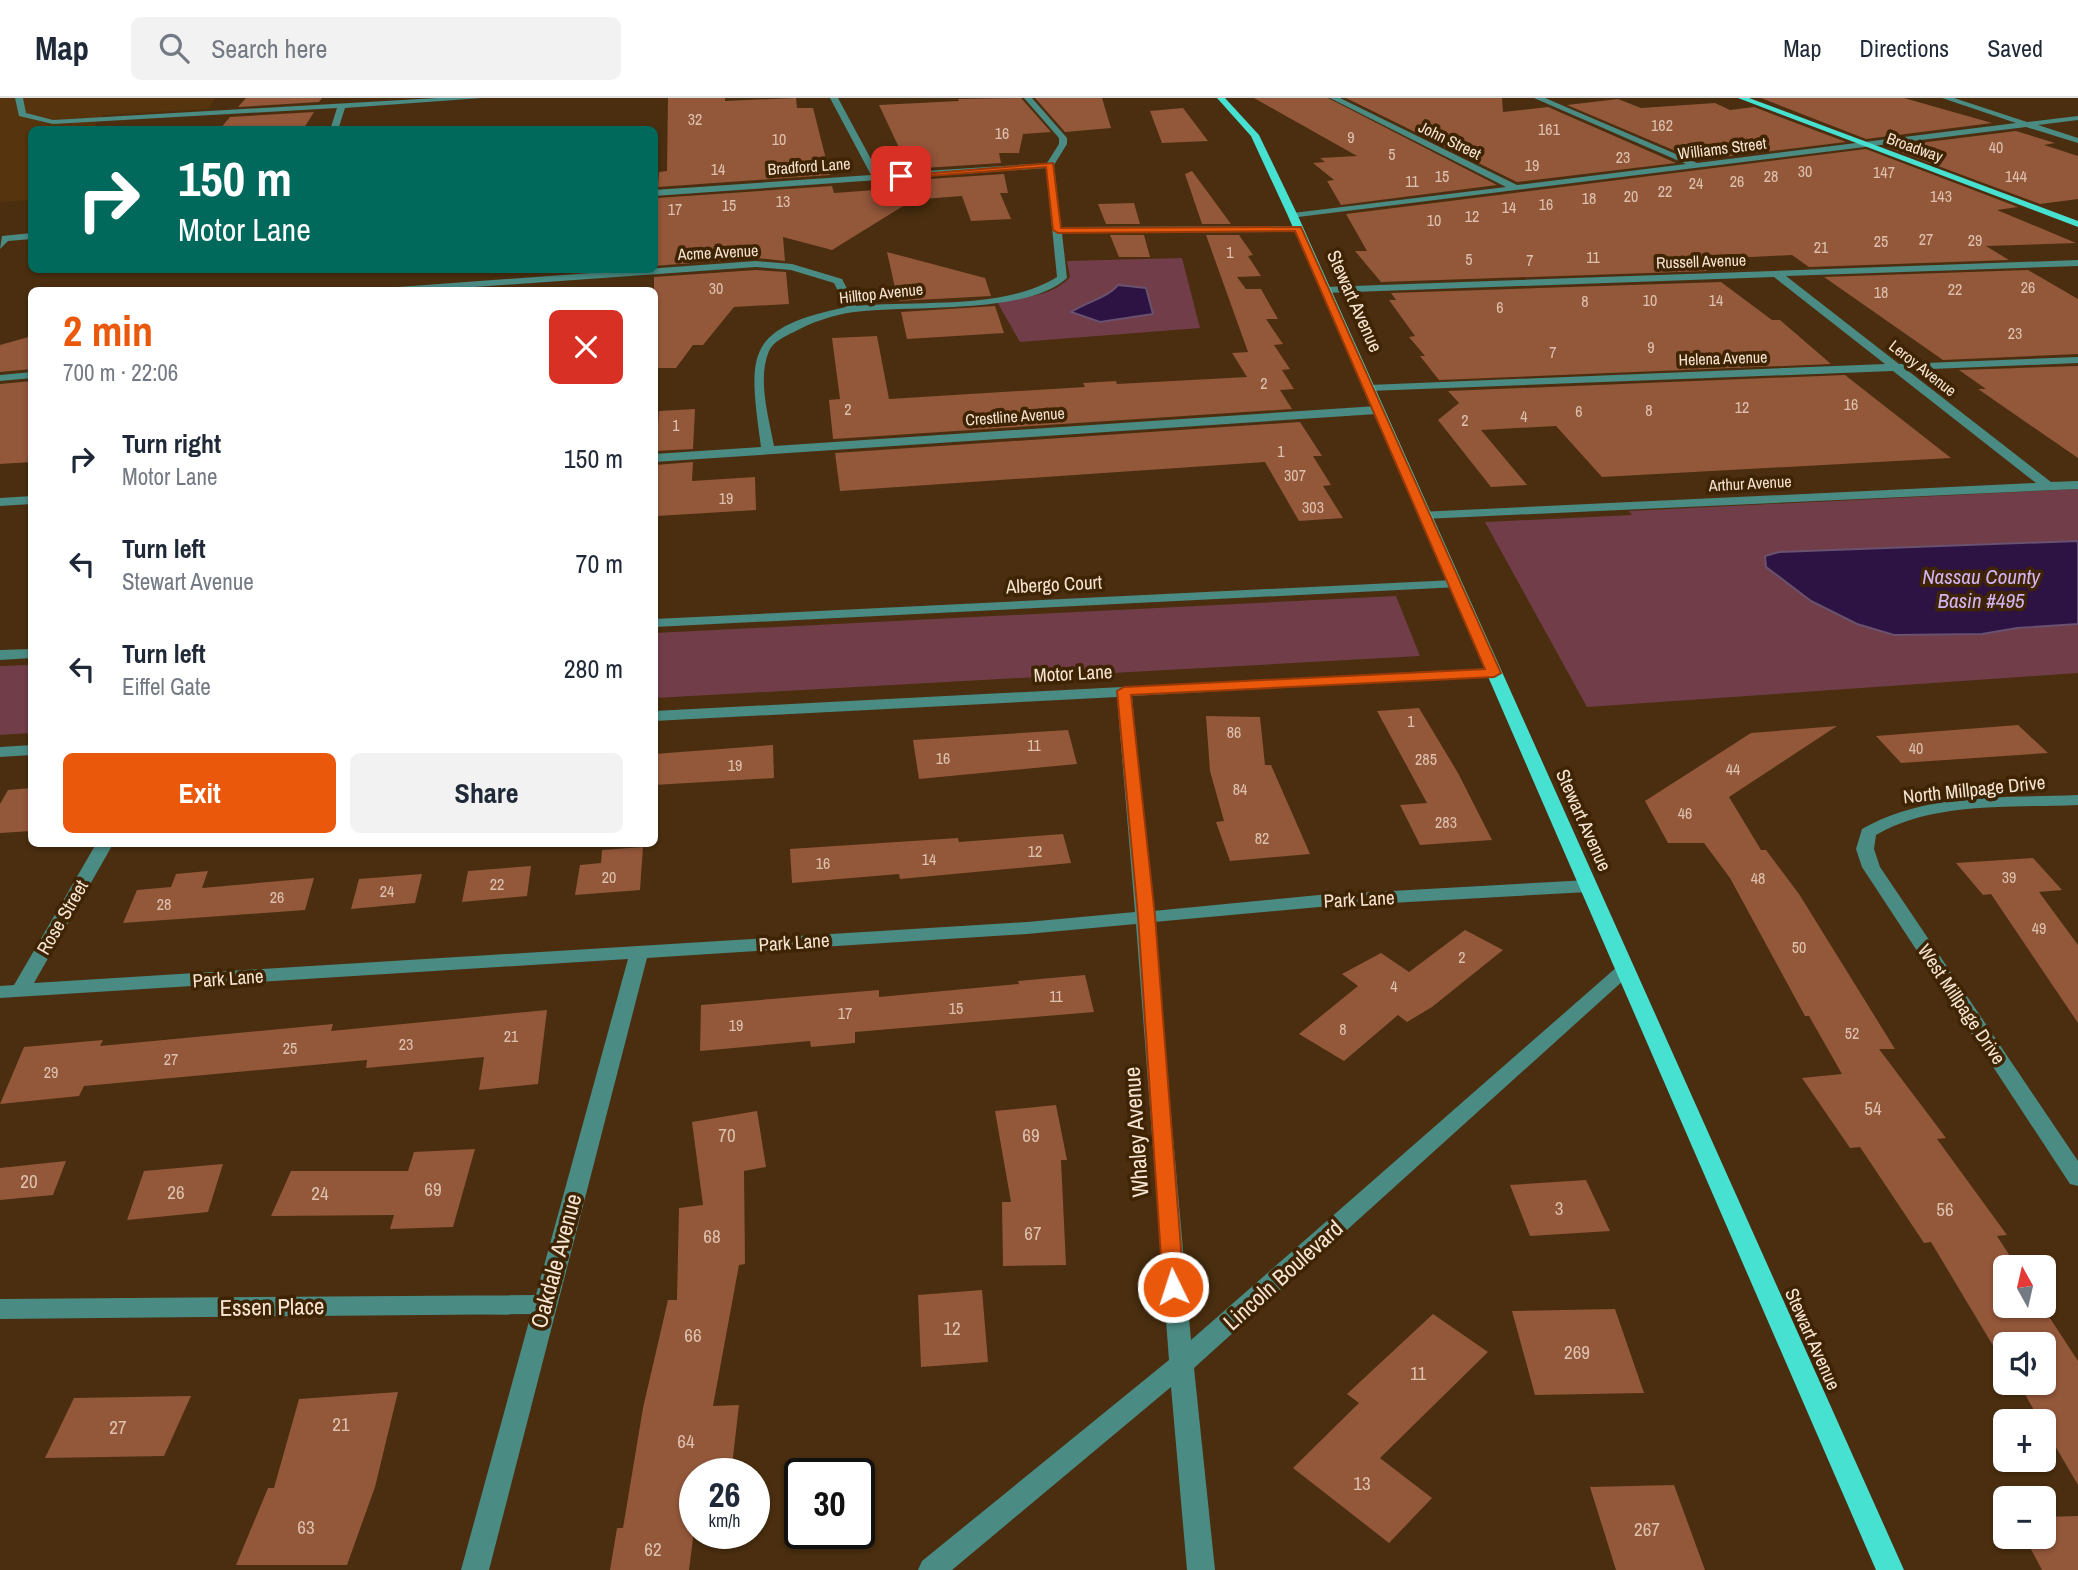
<!DOCTYPE html>
<meta charset="utf-8">
<style>
body{margin:0;font-family:"Archivo Narrow",sans-serif;background:#f2f2f3;color:#1f2937;height:100vh;display:flex;flex-direction:column;font-size:26px;white-space:nowrap}
*{box-sizing:border-box;margin:0}
p{font-size:23px;color:#747a83}
.icon{flex:none;width:38px;height:38px;fill:none;stroke:currentColor;stroke-width:2;stroke-linecap:round;stroke-linejoin:round}
.map{position:relative;flex:1;overflow:hidden}
.details{position:absolute;left:28px;top:189px;width:630px;height:560px;display:flex;flex-direction:column;background:#fff;border-radius:10px;box-shadow:0 2px 5px #0004}
.details>*{flex:none}
.hud{position:absolute;left:28px;top:28px;width:630px;height:147px;border-radius:10px;box-shadow:0 2px 5px #0004;background:#00695c;color:#fff;overflow:hidden}
.needle{width:46px;rotate:352deg}
.fabs{position:absolute;left:1993px;top:1157px;display:grid;gap:14px}
.fabs a{display:grid;place-items:center;width:63px;height:63px;border-radius:10px;background:#fff;box-shadow:0 2px 5px #0004;font-size:35px}
.speed{position:absolute;left:679px;top:1360px;display:flex;gap:14px;font-size:35px;font-weight:700;text-align:center}
.speed>*{display:grid;place-content:center;width:91px;height:91px;border-radius:50%;background:#fff;box-shadow:0 2px 5px #0004;line-height:1}
.speed small{font-size:18px;font-weight:400}
.speed .limit{border:4px solid #111;border-radius:10px;background:#fff;color:#111}
.pin{position:absolute;display:grid;place-items:center;width:60px;height:60px;color:#fff;margin:-30px;border-radius:14px;box-shadow:0 4px 10px #0006}
.me{position:absolute;width:77px;margin:-38px;rotate:356deg;stroke-linejoin:round;filter:drop-shadow(0 0 5px #0008)}
.turn{display:flex;align-items:center;gap:24px;height:147px;padding:0 35px;font-size:32px}
.turn .icon{width:91px;height:91px;stroke-width:2.5}
.turn b{display:block;font-size:49px;line-height:60px}
.round{display:grid;place-items:center;flex:none;width:74px;height:74px;border-radius:10px;background:#f2f2f3}
.overview{display:flex;align-items:center;justify-content:space-between;height:119px;padding:0 35px}
h1{font-size:42px;font-weight:700;line-height:52px;color:#ea580c}
.button{display:flex;gap:14px;margin-top:auto;padding:14px 35px}
.button a{flex:1;height:80px;border-radius:10px;background:#ea580c;color:#fff;font-size:28px;font-weight:700;line-height:80px;text-align:center}
.button a+a{background:#f2f2f3;color:#1f2937}
ul{padding:0;list-style:none}
li{display:flex;align-items:center;gap:21px;height:105px;padding:0 35px}
li div{flex:1}
li b{display:block;font-size:26px}
li em{font-style:normal}
header{display:flex;align-items:center;gap:42px;box-sizing:border-box;height:98px;padding:0 35px;background:#fff;border-bottom:2px solid #e0e1e3}
header strong{font-size:33px}
nav{display:flex;gap:38px;margin-inline-start:auto;font-size:24px}
.search{width:490px;height:63px;background:#f2f2f3;display:flex;align-items:center;gap:18px;box-sizing:border-box;padding:0 24px;border-radius:10px;color:#747a83;font-size:26px}
.map>svg:first-child{display:block}
.built{fill:#56340d}
.green{fill:#713d49}
.water{fill:#2d1244;stroke:#69516f;stroke-width:2}
.building{fill:#93573a}
.lines{fill:none;stroke-linecap:round;stroke-linejoin:round}
.minor{fill:#4a8b83;fill-rule:evenodd}
.major{fill:#47e1d2;fill-rule:evenodd}
.route{fill:#ea580c;stroke:#983908;stroke-width:2}
.labels{text-anchor:middle;stroke-width:7;stroke-linejoin:round;paint-order:stroke}
.number-label{font-size:16px;fill:#ddc1ad}
.far-street-label{font-size:16px;fill:#f6e4d3;stroke:#3f2403}
.street-label{font-size:19px;fill:#f6e4d3;stroke:#3f2403}
.near-number-label{font-size:19px;fill:#ddc1ad}
.water-label{font-size:21px;font-style:italic;fill:#d2b4f6;stroke:#3f2403}
.near-street-label{font-size:23px;fill:#f6e4d3;stroke:#3f2403}
</style>
<header>
<strong>Map</strong>
<div class="search"><svg class="icon" aria-label="search" viewBox="0 0 24 24"><circle cx="10" cy="10" r="6"/><path d="M15 15l6 6"/></svg>Search here</div>
<nav><a>Map</a><a>Directions</a><a>Saved</a></nav>
</header>
<div class="map">
<svg width="2078" height="1472" viewBox="0 0 2078 1472">
<rect width="100%" height="100%" fill="#4a2e0f"/>
<!-- built -->
<path class="built" d="M0 0H215L209 11 103 17 92 31 32 32 31 102 0 104Z"/>
<!-- green -->
<g class="green">
<path d="M1182 160 1200 230 1020 244 996 202C1022 200 1052 199 1070 179L1067 163Z"/>
<path d="M2078 391V575L1587 609 1485 424 1632 417 1629 413Z"/>
<path d="M1396 498 1420 558 655 600V535Z"/>
<path d="M31 567V635L0 637V568Z"/>
</g>
<!-- water -->
<g class="water">
<path d="M1118 187 1146 190 1153 216 1100 224 1071 214C1086 204 1109 199 1118 187Z"/>
<path d="M2078 443V526L2017 530 1982 536 1894 537 1857 526 1811 503 1766 469 1765 458 1779 454Z"/>
</g>
<!-- building -->
<g class="building">
<path d="M246 0H322L319 4 238 9Z"/>
<path d="M668 0H725V3L796 0 797 10H813L830 77 658 89 659 74 667 73Z"/>
<path d="M1021 0 1051 34 1023 36 1019 55H999L1001 65 909 71 879 7 959 3 958 1Z"/>
<path d="M1035 0H1102L1111 30 1065 34Z"/>
<path d="M1254 0H1328L1497 87 1341 107 1327 83 1334 82 1313 65 1325 64 1320 60 1357 58Z"/>
<path d="M1346 0H1502L1503 14 1548 9 1676 65 1517 84Z"/>
<path d="M1761 0H1904L1992 25 1866 41Z"/>
<path d="M1618 1 1641 10 1715 5 1730 12 1754 9 1846 44 1697 62 1567 7Z"/>
<path d="M1183 10 1208 43 1162 45 1150 13Z"/>
<path d="M314 14 304 30 219 32 230 19Z"/>
<path d="M2016 33 2055 45 2044 47 2078 58V101L2040 106 1887 49Z"/>
<path d="M1866 51 2018 109 1997 112 2076 145 1986 148 2009 162 1809 169 1792 157 1693 162 1707 173 1381 184 1355 153H1367L1346 116Z"/>
<path d="M1192 73 1231 126H1202L1185 76Z"/>
<path d="M1004 76 1008 95H1000L1011 121 971 123 962 98 922 101 921 97 832 152 783 139 785 163 756 160 654 168 657 100 832 88 834 95 917 89 914 82Z"/>
<path d="M1134 105 1140 126H1106L1098 106Z"/>
<path d="M1110 137H1144L1150 159H1119Z"/>
<path d="M1206 137H1239L1253 157 1248 158 1261 178 1237 179 1246 191H1261L1278 221H1266L1283 246 1274 247 1290 271 1282 272 1294 291 1280 292 1292 311 833 341 829 302 840 301 832 240 877 238 889 301 1085 289 1083 285 1116 283 1117 286 1247 279 1232 255 1248 254Z"/>
<path d="M887 154 985 180 991 198 898 203Z"/>
<path d="M756 172 786 174 789 206 734 209 703 247H693L676 270H654V179Z"/>
<path d="M2028 172 2078 201V256L1943 262 1824 179Z"/>
<path d="M1721 184 1772 222H1780L1831 266 1439 282 1420 258H1425L1409 239 1415 238 1389 202H1396L1391 195Z"/>
<path d="M995 208 1004 235 907 241 901 214Z"/>
<path d="M32 238V271L0 274V247Z"/>
<path d="M2078 268V360L1978 291H1986L1959 272Z"/>
<path d="M1845 277 1951 360 1602 379 1556 328 1481 332 1527 387 1491 389 1438 322 1459 305 1448 293Z"/>
<path d="M32 283V364L0 366V286Z"/>
<path d="M695 311 693 351 656 353 659 313Z"/>
<path d="M1300 324 1322 358H1313L1331 387 1323 388 1343 420 1299 423 1265 364 840 393 835 355Z"/>
<path d="M693 364 692 383 755 379 756 412 657 418 658 408H654L655 367Z"/>
<path d="M1419 610 1458 675 1492 742 1420 747 1400 707 1427 705 1377 613Z"/>
<path d="M1206 618 1260 619 1265 667H1271L1310 756 1230 763 1216 724 1224 723 1210 673Z"/>
<path d="M2018 627 2048 655 1901 665 1876 638Z"/>
<path d="M1837 628 1729 699 1761 752H1766L1799 796 1895 951H1879L1946 1040 1937 1041 2007 1137 1997 1138 2017 1169H2006V1208H2042L2078 1263V1387L2044 1329V1323H2040L2018 1284H2044V1246H2006V1264L1998 1256 1931 1144 1924 1145 1860 1049 1850 1050 1802 980 1842 976 1809 918H1805L1730 780 1704 745H1668L1645 703 1751 635Z"/>
<path d="M1068 632 1077 666 919 681 913 642Z"/>
<path d="M773 647 774 680 654 687V656Z"/>
<path d="M32 690V733L0 735V706L8 692Z"/>
<path d="M1063 736 1071 765 900 781 899 776 792 785 790 751 958 740 959 744Z"/>
<path d="M643 749 640 792 575 797 580 767 601 765 602 752Z"/>
<path d="M2033 760 2062 792 2039 794 2078 847V925L1991 796 1983 797 1956 765Z"/>
<path d="M531 768 527 798 462 804 468 773Z"/>
<path d="M208 773 202 790 314 780 305 812 123 825 137 792 171 789 176 776Z"/>
<path d="M422 776 415 805 351 811 359 781Z"/>
<path d="M1465 832 1503 852 1432 909 1407 924 1398 917 1344 963 1299 936 1358 888 1342 876 1381 855 1409 874Z"/>
<path d="M1085 877 1094 914 855 934V945L811 949 810 943 700 953 701 907 879 892V899L1019 886 1018 883Z"/>
<path d="M547 912 538 986 479 992 484 959 366 970 367 962 84 988 79 998 0 1006 24 949 103 942 100 948 333 926 331 933Z"/>
<path d="M1056 1007 1067 1062H1061L1066 1167 1003 1168 1002 1104H1011L995 1013Z"/>
<path d="M757 1013 766 1069 744 1073 745 1166 739 1167 713 1308 739 1307 731 1376H695V1425L689 1472H610L617 1430H623L643 1310 668 1202H677L679 1110 703 1107 692 1024Z"/>
<path d="M475 1051 453 1129 390 1131 394 1117 271 1118 291 1073H408L414 1054Z"/>
<path d="M66 1063 53 1097 0 1102V1070Z"/>
<path d="M223 1066 208 1114 127 1122 144 1073Z"/>
<path d="M1586 1082 1610 1133 1530 1138 1510 1087Z"/>
<path d="M982 1192 988 1264 921 1269 918 1197Z"/>
<path d="M1615 1211 1644 1295 1535 1297 1512 1213Z"/>
<path d="M1433 1216 1488 1254 1380 1360 1432 1400 1389 1445 1293 1370 1359 1305 1347 1296Z"/>
<path d="M398 1294 375 1389 347 1467H236L268 1390H274L299 1301Z"/>
<path d="M191 1298 164 1358 45 1360 74 1300Z"/>
<path d="M1674 1387 1705 1472H1616L1590 1389Z"/>
<path d="M2078 1418V1472H2042L2024 1438H2044V1419Z"/>
</g>
<g class="lines">
<!-- minor -->
<g class="minor">
<path d="M15 0H23L26 15 53 22 437 0H482L345 10 338 32H330L337 10 53 26 19 18Z"/>
<path d="M830 0H838L879 76 1047 65 1059 46V40L1024 0H1032L1067 40V46L1054 67 1061 129 1298 128 1303 131 1298 134 1062 135 1067 180C1028 217 908 207 854 214 833 217 812 224 794 234 785 238 773 244 769 253 757 281 769 320 774 348L1377 308 1383 312 1377 316 654 364V356L761 349C749 257 742 231 846 209L834 185 791 172 756 169 433 192H393L398 189 756 163 792 166 842 181 856 208C916 202 1005 212 1057 179L1046 70 654 98V92L871 77Z"/>
<path d="M1330 0H1340L1517 87 1686 66 1534 0H1545L1697 65 2016 25 1942 0H1954L2027 24 2078 18V22L2038 27 2078 40V45L2026 29 1290 120 1288 118 1293 115 1506 89Z"/>
<path d="M32 135V141L8 143 0 151 2 138Z"/>
<path d="M2078 162V168L1786 178 1899 266 2078 259V265L1907 272 2051 384 2078 383V391L1424 421 1419 420V414L2036 385 1893 273 1369 293 1363 290 1369 287 1885 266 1774 179 1325 195 1320 192 1325 189Z"/>
<path d="M32 274V280L0 283V277Z"/>
<path d="M32 398V406L0 408V400Z"/>
<path d="M1454 482 1459 483V489L654 529V521Z"/>
<path d="M32 551V560L0 562V552Z"/>
<path d="M1494 570 1502 575 1499 578 1132 598 1153 813 1319 797 1588 782 1597 788 1588 794 1319 809 1154 824 1191 1242 1618 868 1625 866 1635 872 1194 1270 1215 1472H1187L1171 1289 952 1472H918L922 1463 1169 1262 1136 826 1027 836 647 860 489 1472H461L531 1216 0 1221V1201L536 1197 628 861 0 900V888L14 887 96 746H113L34 885 1027 824 1135 814 1117 599 654 623V613Z"/>
<path d="M32 647V657L0 659V649Z"/>
<path d="M2078 697V707C2013 710 1935 703 1876 737L1874 751 1880 769 2078 1063V1088L2070 1086 1862 769 1856 751 1862 731C1925 694 2007 700 2078 697Z"/>
</g>
<!-- major -->
<g class="major">
<path d="M1217 0H1225L1259 37 1298 118 1904 1472H1876L1288 118 1251 38Z"/>
<path d="M1738 0H1749L2078 123V129Z"/>
</g>
</g>
<!-- route -->
<path class="route" d="M1053 65 1061 130 1301 129 1501 575 1494 579 1131 597 1155 818 1184 1189 1181 1195 1173 1197 1166 1195 1163 1189 1138 818 1117 593 1124 589 1485 571 1295 133 1058 135 1053 132 1046 69 901 80 897 78Z"/>
<g class="labels">
<!-- number labels -->
<g class="number-label">
<text x="695" y="27">32</text>
<text x="1662" y="33">162</text>
<text x="1549" y="37">161</text>
<text x="1002" y="41">16</text>
<text x="1351" y="45">9</text>
<text x="779" y="47">10</text>
<text x="1996" y="55">40</text>
<text x="1392" y="62">5</text>
<text x="1623" y="65">23</text>
<text x="1532" y="73">19</text>
<text x="718" y="77">14</text>
<text x="1805" y="79">30</text>
<text x="1884" y="80">147</text>
<text x="1442" y="84">15</text>
<text x="1771" y="84">28</text>
<text x="2016" y="84">144</text>
<text x="1412" y="89">11</text>
<text x="1737" y="89">26</text>
<text x="1696" y="91">24</text>
<text x="1665" y="99">22</text>
<text x="1631" y="104">20</text>
<text x="1941" y="104">143</text>
<text x="1589" y="106">18</text>
<text x="783" y="109">13</text>
<text x="1546" y="112">16</text>
<text x="729" y="113">15</text>
<text x="1509" y="115">14</text>
<text x="675" y="117">17</text>
<text x="1472" y="124">12</text>
<text x="1434" y="128">10</text>
<text x="1926" y="147">27</text>
<text x="1975" y="148">29</text>
<text x="1881" y="149">25</text>
<text x="1821" y="155">21</text>
<text x="1230" y="160">1</text>
<text x="1593" y="165">11</text>
<text x="1469" y="167">5</text>
<text x="1530" y="168">7</text>
<text x="2028" y="195">26</text>
<text x="716" y="196">30</text>
<text x="1955" y="197">22</text>
<text x="1881" y="200">18</text>
<text x="1650" y="208">10</text>
<text x="1716" y="208">14</text>
<text x="1585" y="209">8</text>
<text x="1500" y="215">6</text>
<text x="2015" y="241">23</text>
<text x="1651" y="255">9</text>
<text x="1553" y="260">7</text>
<text x="1264" y="291">2</text>
<text x="1851" y="312">16</text>
<text x="1742" y="315">12</text>
<text x="848" y="317">2</text>
<text x="1649" y="318">8</text>
<text x="1579" y="319">6</text>
<text x="1524" y="324">4</text>
<text x="1465" y="328">2</text>
<text x="676" y="333">1</text>
<text x="1281" y="359">1</text>
<text x="1295" y="383">307</text>
<text x="726" y="406">19</text>
<text x="1313" y="415">303</text>
<text x="1411" y="629">1</text>
<text x="1234" y="640">86</text>
<text x="1034" y="653">11</text>
<text x="1916" y="656">40</text>
<text x="943" y="666">16</text>
<text x="1426" y="667">285</text>
<text x="735" y="673">19</text>
<text x="1733" y="677">44</text>
<text x="1240" y="697">84</text>
<text x="1685" y="721">46</text>
<text x="1446" y="730">283</text>
<text x="1262" y="746">82</text>
<text x="1035" y="759">12</text>
<text x="929" y="767">14</text>
<text x="823" y="771">16</text>
<text x="609" y="785">20</text>
<text x="2009" y="785">39</text>
<text x="1758" y="786">48</text>
<text x="497" y="792">22</text>
<text x="387" y="799">24</text>
<text x="277" y="805">26</text>
<text x="164" y="812">28</text>
<text x="2039" y="836">49</text>
<text x="1799" y="855">50</text>
<text x="1462" y="865">2</text>
<text x="1394" y="894">4</text>
<text x="1056" y="904">11</text>
<text x="956" y="916">15</text>
<text x="845" y="921">17</text>
<text x="736" y="933">19</text>
<text x="1343" y="937">8</text>
<text x="1852" y="941">52</text>
<text x="511" y="944">21</text>
<text x="406" y="952">23</text>
<text x="290" y="956">25</text>
<text x="171" y="967">27</text>
<text x="51" y="980">29</text>
</g>
<!-- far-street labels -->
<g class="far-street-label">
<text transform="translate(1450 42) rotate(26)" y="6">John Street</text>
<text transform="translate(1915 49) rotate(20)" y="6">Broadway</text>
<text transform="translate(1722 50) rotate(-7)" y="6">Williams Street</text>
<text transform="translate(809 68) rotate(-4)" y="6">Bradford Lane</text>
<text transform="translate(718 154) rotate(-3)" y="6">Acme Avenue</text>
<text transform="translate(1701 163) rotate(-2)" y="6">Russell Avenue</text>
<text transform="translate(881 195) rotate(-6)" y="6">Hilltop Avenue</text>
<text transform="translate(1723 260) rotate(-2)" y="6">Helena Avenue</text>
<text transform="translate(1923 270) rotate(38)" y="6">Leroy Avenue</text>
<text transform="translate(1015 318) rotate(-4)" y="6">Crestline Avenue</text>
<text transform="translate(1750 385) rotate(-3)" y="6">Arthur Avenue</text>
</g>
<!-- street labels -->
<g class="street-label">
<text transform="translate(1355 203) rotate(66)" y="7">Stewart Avenue</text>
<text transform="translate(1054 486) rotate(-3)" y="7">Albergo Court</text>
<text transform="translate(1073 575) rotate(-3)" y="7">Motor Lane</text>
<text transform="translate(1974 691) rotate(-6)" y="7">North Millpage Drive</text>
<text transform="translate(1584 722) rotate(66)" y="7">Stewart Avenue</text>
<text transform="translate(1359 801) rotate(-3)" y="7">Park Lane</text>
<text transform="translate(62 819) rotate(-60)" y="7">Rose Street</text>
<text transform="translate(794 844) rotate(-4)" y="7">Park Lane</text>
<text transform="translate(228 880) rotate(-4)" y="7">Park Lane</text>
<text transform="translate(1962 906) rotate(56)" y="7">West Millpage Drive</text>
<text transform="translate(1813 1241) rotate(66)" y="7">Stewart Avenue</text>
</g>
<!-- near-number labels -->
<g class="near-number-label">
<text x="1873" y="1017">54</text>
<text x="727" y="1044">70</text>
<text x="1031" y="1044">69</text>
<text x="29" y="1090">20</text>
<text x="433" y="1098">69</text>
<text x="176" y="1101">26</text>
<text x="320" y="1102">24</text>
<text x="1559" y="1117">3</text>
<text x="1945" y="1118">56</text>
<text x="1033" y="1142">67</text>
<text x="712" y="1145">68</text>
<text x="952" y="1237">12</text>
<text x="693" y="1244">66</text>
<text x="1577" y="1261">269</text>
<text x="1418" y="1282">11</text>
<text x="341" y="1333">21</text>
<text x="118" y="1336">27</text>
<text x="686" y="1350">64</text>
<text x="1362" y="1392">13</text>
<text x="306" y="1436">63</text>
<text x="1647" y="1438">267</text>
<text x="653" y="1458">62</text>
</g>
<!-- water labels -->
<g class="water-label">
<text x="1981" y="486">Nassau County<tspan x="1981" dy="24">Basin #495</tspan></text>
</g>
<!-- near-street labels -->
<g class="near-street-label">
<text transform="translate(1136 1034) rotate(-94)" y="8">Whaley Avenue</text>
<text transform="translate(556 1163) rotate(-75)" y="8">Oakdale Avenue</text>
<text transform="translate(1283 1177) rotate(-42)" y="8">Lincoln Boulevard</text>
<text transform="translate(272 1209) rotate(-1)" y="8">Essen Place</text>
</g>
</g>
</svg>
<div class="fabs">
<a><svg class="needle" viewBox="-14 -14 28 28"><path d="M0-13l5 13h-10z" fill="#e53935"/><path d="M0 13l5-13h-10z" fill="#747a83"/></svg></a>
<a><svg class="icon" aria-label="sound" viewBox="0 0 24 24"><path d="M4 9h4l5-4v14l-5-4H4zM17 9q2 3 0 6"/></svg></a>
<a>+</a>
<a>−</a>
</div>
<div class="speed"><div>26<small>km/h</small></div><div class="limit">30</div></div>
<div class="pin" style="left:901px;top:78px;background:#d93025"><svg class="icon" aria-label="arrive" viewBox="0 0 24 24"><path d="M6 21V4h12l-3 4 3 4H6"/></svg></div>
<svg class="me" style="left:1173px;top:1189px" viewBox="-20 -20 40 40"><circle r="17" fill="#ea580c" stroke="#fff" stroke-width="3"/><path d="M0-11L8 9 0 5-8 9z" fill="#fff"/></svg>
<div class="hud">
<div class="turn"><svg class="icon" aria-label="right" viewBox="0 0 24 24"><path d="M7 20v-9h11M14 6l5 5-5 5"/></svg><div><b>150 m</b>Motor Lane</div></div>
</div>
<section class="details">
<div class="overview"><div><h1>2 min</h1><p>700 m · 22:06</p></div><a class="round" style="background:#d93025;color:#fff"><svg class="icon" aria-label="close" viewBox="0 0 24 24"><path d="M6 6l12 12M18 6L6 18"/></svg></a></div>
<ul>
<li><svg class="icon" aria-label="right" viewBox="0 0 24 24"><path d="M7 20v-9h11M14 6l5 5-5 5"/></svg><div><b>Turn right</b><p>Motor Lane</p></div><em>150 m</em></li>
<li><svg class="icon" aria-label="left" viewBox="0 0 24 24"><path d="M17 20v-9H6M10 6l-5 5 5 5"/></svg><div><b>Turn left</b><p>Stewart Avenue</p></div><em>70 m</em></li>
<li><svg class="icon" aria-label="left" viewBox="0 0 24 24"><path d="M17 20v-9H6M10 6l-5 5 5 5"/></svg><div><b>Turn left</b><p>Eiffel Gate</p></div><em>280 m</em></li>
</ul>
<div class="button"><a>Exit</a><a>Share</a></div>
</section>
</div>
